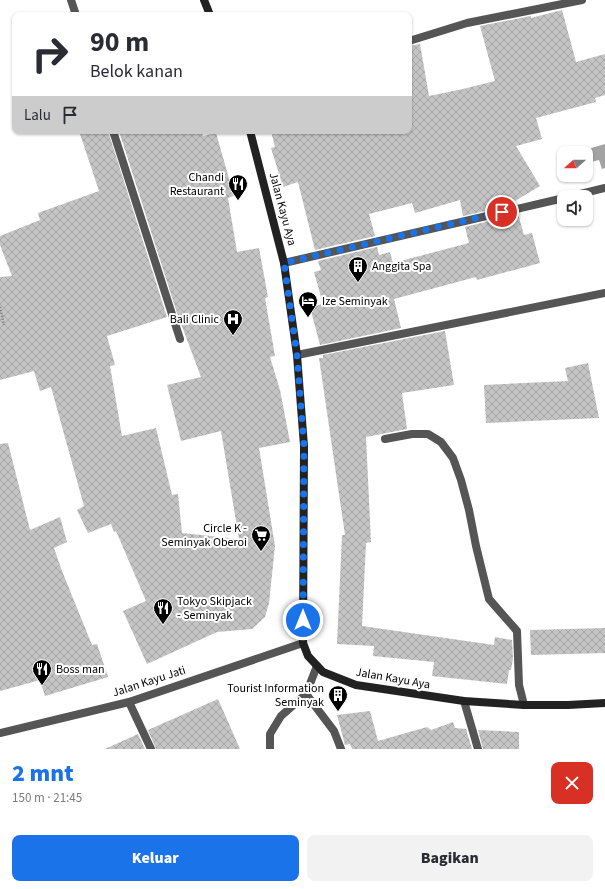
<!DOCTYPE html>
<html lang="id">
<meta charset="utf-8">
<style>
body{margin:0;font-family:"Source Sans 3",sans-serif;background:#f2f2f3;color:#2b2b33;height:100vh;display:flex;flex-direction:column;font-size:15px;white-space:nowrap}
*{box-sizing:border-box;margin:0}
p{font-size:13px;color:#7c7c81}
.icon{flex:none;width:22px;height:22px;fill:none;stroke:currentColor;stroke-width:2;stroke-linecap:round;stroke-linejoin:round}
.map{position:relative;height:749px;overflow:hidden}
.sheet{display:flex;flex-direction:column;background:#fff;flex:1}
.sheet>*{flex:none}
.banner{position:absolute;left:12px;top:12px;width:400px;height:122px;border-radius:8px;box-shadow:0 1px 3px #0004;background:#fff;color:#2b2b33;overflow:hidden}
.needle{width:26px;rotate:249deg}
.buttons{position:absolute;left:557px;top:146px;display:grid;gap:8px}
.buttons a{display:grid;place-items:center;width:36px;height:36px;border-radius:8px;background:#fff;box-shadow:0 1px 3px #0004;font-size:20px}
.pin{position:absolute;display:grid;place-items:center;width:34px;height:34px;color:#fff;margin:-17px;border:2px solid #fff;border-radius:50%;box-shadow:0 1px 4px #0007}
.me{position:absolute;width:44px;margin:-22px;rotate:0deg;stroke-linejoin:round;filter:drop-shadow(0 0 3px #0008)}
.turn{display:flex;align-items:center;gap:14px;height:84px;padding:0 12px;font-size:18px}
.turn .icon{width:52px;height:52px;stroke-width:2.5}
.turn b{display:block;font-size:28px;line-height:34px}
.then{display:flex;align-items:center;height:38px;padding:0 12px;background:#0003;gap:8px;font-size:15px}
.round{display:grid;place-items:center;flex:none;width:42px;height:42px;border-radius:8px;background:#f2f2f3}
.head{display:flex;align-items:center;justify-content:space-between;height:68px;padding:0 12px}
h1{font-size:24px;font-weight:800;line-height:30px;color:#1a73e8}
.button{display:flex;gap:8px;margin-top:auto;padding:8px 12px}
.button a{flex:1;height:46px;border-radius:8px;background:#1a73e8;color:#fff;font-size:16px;font-weight:800;line-height:46px;text-align:center}
.button a+a{background:#f2f2f3;color:#2b2b33}
.map>svg:first-child{display:block}
.water{fill:#a3a3a3}
.building{fill:url(#building-cross-hatch)}
.lines{fill:none;stroke-linecap:round;stroke-linejoin:round}
.path{stroke:#777;stroke-width:2.5;stroke-dasharray:1 2;stroke-linecap:butt}
.service{stroke:#555;stroke-width:8}
.minor{stroke:#555;stroke-width:8}
.tertiary{stroke:#555;stroke-width:8}
.secondary{stroke:#222;stroke-width:8}
.route{stroke:#1a73e8;stroke-width:7;stroke-dasharray:0 12.6}
.labels{text-anchor:middle;stroke-width:4;stroke-linejoin:round;paint-order:stroke}
.poi-label{font-size:12px;fill:#000;stroke:#fff;text-anchor:end}
.street-label{font-size:12px;fill:#000;stroke:#fff}
</style>
<div class="map">
<svg width="605" height="749" viewBox="0 0 605 749">
<defs>
<pattern id="building-cross-hatch" width="8" height="8" patternUnits="userSpaceOnUse"><rect width="8" height="8" fill="#c4c4c4"/><path d="M0 0l8 8M0 8l8-8" fill="none" stroke="#a7a7a7"/></pattern>
</defs>
<rect width="100%" height="100%" fill="#fff"/>
<!-- water -->
<path class="water" d="M605 144V168L602 169 599 160 591 162 588 149Z"/>
<!-- building -->
<g class="building">
<path d="M562 10 576 62 605 54V95L595 98 596 102 536 118 542 139 516 146 540 186 515 201V204L463 216 460 200 415 213 412 203 369 214 375 236 315 250 298 182 283 187 271 148 275 147 271 131H409V46L420 44 429 96 463 89 495 81 480 26 531 16V18Z"/>
<path d="M79 131H108L167 317 107 336 115 365 110 366 122 436 156 428 172 495 178 494 182 533 239 539 221 431 181 441 167 385 201 377 177 313 119 131H202L203 136 216 133 234 196 228 198 237 252 259 248 268 297 265 298 275 356 270 357 280 390 290 442 259 448 275 546 269 603 265 617 252 629 217 632 147 664 123 611 146 601 116 531 114 532 111 524 88 533 77 510 84 506 51 387 40 391 34 371 0 380V277L12 276 0 245V236L40 220 38 213 99 191Z"/>
<path d="M518 214 524 235 532 233 540 263 477 280 476 277 394 299 401 328 320 345 310 307 323 304 314 272 321 270 318 261 377 247 379 255 390 252 393 263 469 243 465 227Z"/>
<path d="M445 331 454 385 402 393 407 429 366 437 371 542 366 543 362 626 494 645 495 637 512 640 513 659 511 670H509L507 684 432 676 434 662 373 656 374 646 337 644 342 535H345L319 358H323V355Z"/>
<path d="M588 363 599 418 486 423 484 385 568 381 565 368Z"/>
<path d="M8 443 30 530 60 517 67 542 54 548 62 571 92 645 97 644 108 677 45 696 40 680 0 691V444Z"/>
<path d="M605 628V653L531 655 530 630Z"/>
<path d="M218 699 240 749H156L148 730Z"/>
<path d="M370 711 378 741 427 727 431 730 453 722 455 728 466 729 472 749H352L350 744 345 745 337 715Z"/>
<path d="M478 730 519 732V749H483Z"/>
<path d="M138 734 145 749H105Z"/>
</g>
<g class="lines">
<!-- path -->
<path class="path" d="M0 307 4 325"/>
<!-- service -->
<g class="service">
<path d="M306 694 334 731 341 749"/>
<path d="M129 702 151 749"/>
<path d="M270 749V734L281 716 306 694 317 666"/>
</g>
<!-- minor -->
<g class="minor">
<path d="M71 0 76 15"/>
<path d="M409 41 467 23 582 0"/>
<path d="M113 131 180 339"/>
<path d="M568 197 605 188"/>
<path d="M284 263 564 198"/>
<path d="M297 355 605 293"/>
<path d="M385 439 412 434H428L441 442 453 458 461 480 469 510 476 546 489 599 517 631 519 685 524 705"/>
<path d="M464 701 478 749"/>
</g>
<!-- tertiary -->
<path class="tertiary" d="M0 733 129 702 303 643"/>
<!-- secondary -->
<g class="secondary">
<path d="M204 0 210 15"/>
<path d="M250 131 284 263 297 355 304 446 303 643 308 656 323 672 356 685 464 701 524 705H568L605 703"/>
</g>
</g>
<g class="lines">
<!-- route -->
<path class="route" d="M303 620 304 446 297 355 284 263 502 212"/>
</g>
<!-- icons -->
<defs>
<symbol id="restaurant-pin" viewBox="-11 -11 22 30"><path d="M0 17L-7.5 6A9.5 9.5 0 1 1 7.5 6Z" fill="#000" stroke="#fff"/><path d="M-5-6h1v4h1v-4h1v4h1v-4h1v5L-1.5 .5V6h-2V.5L-5-1ZM5-6V6H3V1.5H1.5Q1.5-4 5-6Z" fill="#fff"/></symbol>
<symbol id="building-pin" viewBox="-11 -11 22 30"><path d="M0 17L-7.5 6A9.5 9.5 0 1 1 7.5 6Z" fill="#000" stroke="#fff"/><path d="M-4-6H4V6H1V3H-1V6H-4ZM-2.5-4.3h1.7v1.8h-1.7ZM.8-4.3h1.7v1.8H.8ZM-2.5-1h1.7V.8h-1.7ZM.8-1h1.7V.8H.8Z" fill="#fff"/></symbol>
<symbol id="hotel-pin" viewBox="-11 -11 22 30"><path d="M0 17L-7.5 6A9.5 9.5 0 1 1 7.5 6Z" fill="#000" stroke="#fff"/><path d="M-6-4.5h1.5V1H6V5H4.5V3h-9V5H-6ZM-4 0a1.8 1.8 0 1 1 3.6 0ZM.5 0V-2.5h3Q6-2.5 6 0Z" fill="#fff"/></symbol>
<symbol id="hospital-pin" viewBox="-11 -11 22 30"><path d="M0 17L-7.5 6A9.5 9.5 0 1 1 7.5 6Z" fill="#000" stroke="#fff"/><path d="M-5-5h3v3.5h4V-5h3V5h-3V1.5h-4V5h-3Z" fill="#fff"/></symbol>
<symbol id="supermarket-pin" viewBox="-11 -11 22 30"><path d="M0 17L-7.5 6A9.5 9.5 0 1 1 7.5 6Z" fill="#000" stroke="#fff"/><path d="M-6-5.5h2.5l.6 2H6L4.5 2H-2.5L-4.4-4H-6ZM-1.5 3.2a1.3 1.3 0 1 0 .1 0ZM3 3.2a1.3 1.3 0 1 0 .1 0Z" fill="#fff"/></symbol>
</defs>
<g fill-rule="evenodd">
<use href="#restaurant-pin" x="227" y="173" width="22" height="30"/>
<use href="#building-pin" x="347" y="255" width="22" height="30"/>
<use href="#hotel-pin" x="297" y="290" width="22" height="30"/>
<use href="#hospital-pin" x="222" y="308" width="22" height="30"/>
<use href="#supermarket-pin" x="250" y="524" width="22" height="30"/>
<use href="#restaurant-pin" x="152" y="597" width="22" height="30"/>
<use href="#restaurant-pin" x="31" y="658" width="22" height="30"/>
<use href="#building-pin" x="327" y="684" width="22" height="30"/>
</g>
<g class="labels">
<!-- poi labels -->
<g class="poi-label">
<text x="224" y="181">Chandi<tspan x="224" dy="14">Restaurant</tspan></text>
<text x="372" y="270" text-anchor="start">Anggita Spa</text>
<text x="322" y="305" text-anchor="start">Ize Seminyak</text>
<text x="219" y="323">Bali Clinic</text>
<text x="247" y="532">Circle K -<tspan x="247" dy="14">Seminyak Oberoi</tspan></text>
<text x="177" y="605" text-anchor="start">Tokyo Skipjack<tspan x="177" dy="14">- Seminyak</tspan></text>
<text x="56" y="673" text-anchor="start">Boss man</text>
<text x="324" y="692">Tourist Information<tspan x="324" dy="14">Seminyak</tspan></text>
</g>
<!-- street labels -->
<g class="street-label">
<text transform="translate(283 209) rotate(75)" y="4">Jalan Kayu Aya</text>
<text transform="translate(393 678) rotate(10)" y="4">Jalan Kayu Aya</text>
<text transform="translate(149 681) rotate(-18)" y="4">Jalan Kayu Jati</text>
</g>
</g>
</svg>
<div class="buttons">
<a><svg class="needle" viewBox="-14 -14 28 28"><path d="M0-13l5 13h-10z" fill="#e53935"/><path d="M0 13l5-13h-10z" fill="#7c7c81"/></svg></a>
<a><svg class="icon" aria-label="sound" viewBox="0 0 24 24"><path d="M4 9h4l5-4v14l-5-4H4zM17 9q2 3 0 6"/></svg></a>
</div>
<div class="pin" style="left:502px;top:212px;background:#d93025"><svg class="icon" aria-label="arrive" viewBox="0 0 24 24"><path d="M6 21V4h12l-3 4 3 4H6"/></svg></div>
<svg class="me" style="left:303px;top:620px" viewBox="-20 -20 40 40"><circle r="17" fill="#1a73e8" stroke="#fff" stroke-width="3"/><path d="M0-11L8 9 0 5-8 9z" fill="#fff"/></svg>
<div class="banner">
<div class="turn"><svg class="icon" aria-label="right" viewBox="0 0 24 24"><path d="M7 20v-9h11M14 6l5 5-5 5"/></svg><div><b>90 m</b>Belok kanan</div></div>
<div class="then">Lalu<svg class="icon" aria-label="arrive" viewBox="0 0 24 24"><path d="M6 21V4h12l-3 4 3 4H6"/></svg></div>
</div>
</div>
<section class="sheet">
<div class="head"><div><h1>2 mnt</h1><p>150 m · 21:45</p></div><a class="round" style="background:#d93025;color:#fff"><svg class="icon" aria-label="close" viewBox="0 0 24 24"><path d="M6 6l12 12M18 6L6 18"/></svg></a></div>
<div class="button"><a>Keluar</a><a>Bagikan</a></div>
</section>
